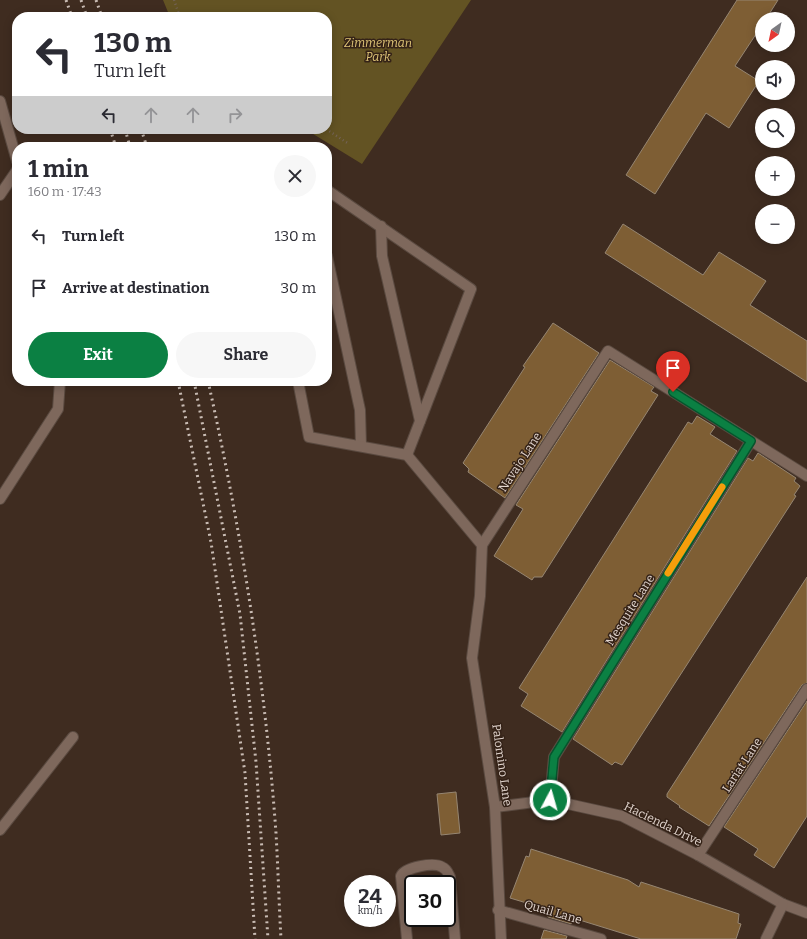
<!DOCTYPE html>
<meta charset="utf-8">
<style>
body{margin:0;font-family:Bitter,serif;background:#f7f7f7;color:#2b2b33;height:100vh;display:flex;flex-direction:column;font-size:15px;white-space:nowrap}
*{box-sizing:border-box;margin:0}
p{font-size:13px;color:#7c7c81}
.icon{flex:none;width:22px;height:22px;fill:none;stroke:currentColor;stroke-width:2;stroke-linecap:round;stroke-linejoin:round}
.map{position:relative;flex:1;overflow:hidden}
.side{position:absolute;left:12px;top:142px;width:320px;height:244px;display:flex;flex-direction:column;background:#fff;border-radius:16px;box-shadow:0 2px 10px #0003}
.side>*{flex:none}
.guide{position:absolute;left:12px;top:12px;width:320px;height:122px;border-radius:16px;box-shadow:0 2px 10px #0003;background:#fff;color:#2b2b33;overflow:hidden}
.needle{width:26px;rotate:213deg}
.fabs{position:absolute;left:755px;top:12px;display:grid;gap:8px}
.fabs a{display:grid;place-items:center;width:40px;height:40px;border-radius:50%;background:#fff;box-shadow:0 2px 10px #0003;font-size:20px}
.speed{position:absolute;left:344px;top:875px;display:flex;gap:8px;font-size:20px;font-weight:700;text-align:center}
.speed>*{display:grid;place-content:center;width:52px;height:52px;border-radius:50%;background:#fff;box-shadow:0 2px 10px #0003;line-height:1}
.speed small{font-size:10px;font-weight:400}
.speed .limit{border:2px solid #111;border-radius:6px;background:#fff;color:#111}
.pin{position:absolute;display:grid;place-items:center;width:34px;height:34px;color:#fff;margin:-41px -17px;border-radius:50% 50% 50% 0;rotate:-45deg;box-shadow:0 0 4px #0007}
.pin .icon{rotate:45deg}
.me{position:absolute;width:44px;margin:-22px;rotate:6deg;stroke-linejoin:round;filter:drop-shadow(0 0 3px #0008)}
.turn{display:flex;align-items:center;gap:14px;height:84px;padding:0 16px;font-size:18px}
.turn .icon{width:52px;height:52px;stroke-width:2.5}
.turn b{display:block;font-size:28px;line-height:34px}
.lanes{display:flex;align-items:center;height:38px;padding:0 16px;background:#0003;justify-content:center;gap:20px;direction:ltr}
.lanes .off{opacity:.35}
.round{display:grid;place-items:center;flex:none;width:42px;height:42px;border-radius:21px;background:#f7f7f7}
.summary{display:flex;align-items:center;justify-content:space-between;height:68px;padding:0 16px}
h1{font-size:24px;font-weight:700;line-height:30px}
.cta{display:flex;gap:8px;margin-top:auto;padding:8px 16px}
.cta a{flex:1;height:46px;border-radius:24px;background:#0b8043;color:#fff;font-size:16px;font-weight:700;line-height:46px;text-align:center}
.cta a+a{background:#f7f7f7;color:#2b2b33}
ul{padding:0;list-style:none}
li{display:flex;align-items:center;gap:12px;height:52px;padding:0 16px}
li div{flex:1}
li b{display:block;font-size:15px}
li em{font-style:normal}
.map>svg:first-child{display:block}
.green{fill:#635323}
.building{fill:#7e5e34;stroke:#968672}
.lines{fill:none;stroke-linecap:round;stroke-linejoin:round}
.minor-casing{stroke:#5a4a40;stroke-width:12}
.path{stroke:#746358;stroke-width:2.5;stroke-dasharray:1 3;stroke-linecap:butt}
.minor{stroke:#7e685c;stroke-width:10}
.rail{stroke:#c9bcb4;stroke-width:3;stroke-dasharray:2 4;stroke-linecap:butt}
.route-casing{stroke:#07532c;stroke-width:10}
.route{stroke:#0b8043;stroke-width:7}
.slow{stroke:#f59e0b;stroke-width:7}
.labels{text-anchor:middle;stroke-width:3;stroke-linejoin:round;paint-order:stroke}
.park-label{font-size:12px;font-style:italic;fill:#dfc577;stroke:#342217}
.street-label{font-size:12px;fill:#e1d4cd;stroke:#342217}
</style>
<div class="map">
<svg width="807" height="939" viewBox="0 0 807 939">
<rect width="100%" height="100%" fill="#3f2c20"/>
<!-- green -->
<path class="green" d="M163 0H471L362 164 305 129H327V17H170Z"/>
<!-- building -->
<g class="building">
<path d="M737 0H778L766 19H762V25L735 66 759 81 729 128 706 113 655 194 626 175Z"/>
<path d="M623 224 703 275 719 252 766 281 750 305 807 341V382L605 253Z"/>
<path d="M553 323 599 353 505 498 468 472 469 469 463 463 525 367 523 366Z"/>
<path d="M610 360 654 387 651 391 658 395 542 577H534L532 580 494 556 523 509 516 505Z"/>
<path d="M697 416 715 427 710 434 737 451 562 732 521 706 528 694 519 688 688 422 692 424Z"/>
<path d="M758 453 796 478 794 481 800 486 794 495 796 496 622 765 615 762 612 765 573 739 748 458 753 461Z"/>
<path d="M807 577V683L802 685 709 826 679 807 680 806 667 797V794Z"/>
<path d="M807 701V816L774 868 754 855 758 849 724 827Z"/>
<path d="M456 792 460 833 441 835 437 794Z"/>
<path d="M531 849 628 880 639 887 641 882 739 914 738 923 741 924 736 939H641L573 918 571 924 548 917 550 910 510 898 526 856 529 857Z"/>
<path d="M544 930 567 936 566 939H541Z"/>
</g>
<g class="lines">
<defs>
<g id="minor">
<path d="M0 101 17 161"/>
<path d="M327 190 471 289 407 455"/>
<path d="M0 195 17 170"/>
<path d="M381 226 382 256 420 421"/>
<path d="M327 256 360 410 361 446"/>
<path d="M298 381 309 437 407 455 482 545"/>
<path d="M0 499 58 409 60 381"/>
<path d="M550 800 554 757 751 441"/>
<path d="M495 807 550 800 622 816 698 855 783 904 807 913"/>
<path d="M0 830 73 737"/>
<path d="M698 855 807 689"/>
<path d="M498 910 601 939"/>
<path d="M407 939 401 876C405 867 434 862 442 867 447 869 448 873 450 877L455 939"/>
<path d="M501 939 495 807 472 658 480 596 482 545 608 351 807 476"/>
<path d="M766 939 783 904"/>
</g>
</defs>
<!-- minor casing -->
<use href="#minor" class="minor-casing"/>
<!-- path -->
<g class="path">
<path d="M174 0 180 17"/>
<path d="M326 129 349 144"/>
</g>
<!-- minor -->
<use href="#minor" class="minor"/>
<!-- rail -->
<g class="rail">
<path d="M66 0 72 17"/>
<path d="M81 0 87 17"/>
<path d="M96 0 102 17"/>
<path d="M110 129 116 147"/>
<path d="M125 129 130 147"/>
<path d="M141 129 147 147"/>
<path d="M178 381 211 542 245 773 255 939"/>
<path d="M194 381 240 614 256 762 268 939"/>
<path d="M208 381C241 529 265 681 276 833 278 868 279 904 281 939"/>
</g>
</g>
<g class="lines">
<defs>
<path id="route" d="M550 800 554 757 751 441 673 392"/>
</defs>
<!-- route casing -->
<use href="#route" class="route-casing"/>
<!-- route -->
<use href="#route" class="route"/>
<!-- slow -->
<path class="slow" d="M668 573 722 487"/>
</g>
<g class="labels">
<!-- park labels -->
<g class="park-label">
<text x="378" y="47">Zimmerman<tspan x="378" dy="14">Park</tspan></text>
</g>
<!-- street labels -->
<g class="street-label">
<text transform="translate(520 462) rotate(-57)" y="4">Navajo Lane</text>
<text transform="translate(630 610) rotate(-58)" y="4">Mesquite Lane</text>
<text transform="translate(502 765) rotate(82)" y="4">Palomino Lane</text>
<text transform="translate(742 765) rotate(-57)" y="4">Lariat Lane</text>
<text transform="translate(663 824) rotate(26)" y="4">Hacienda Drive</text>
<text transform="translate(553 912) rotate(16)" y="4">Quail Lane</text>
</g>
</g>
</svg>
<div class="fabs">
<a><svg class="needle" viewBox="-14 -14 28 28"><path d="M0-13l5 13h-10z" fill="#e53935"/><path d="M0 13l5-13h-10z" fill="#7c7c81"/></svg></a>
<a><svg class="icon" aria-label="sound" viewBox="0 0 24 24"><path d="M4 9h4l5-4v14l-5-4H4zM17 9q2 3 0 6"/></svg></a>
<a><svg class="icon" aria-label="search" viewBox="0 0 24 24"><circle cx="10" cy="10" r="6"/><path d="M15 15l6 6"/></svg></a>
<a>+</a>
<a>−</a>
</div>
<div class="speed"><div>24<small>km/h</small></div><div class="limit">30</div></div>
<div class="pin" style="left:673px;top:392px;background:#d93025"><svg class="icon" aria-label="arrive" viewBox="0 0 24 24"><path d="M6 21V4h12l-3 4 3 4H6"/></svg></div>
<svg class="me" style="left:550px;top:800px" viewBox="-20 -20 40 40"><circle r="17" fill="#0b8043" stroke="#fff" stroke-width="3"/><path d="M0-11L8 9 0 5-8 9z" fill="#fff"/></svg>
<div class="guide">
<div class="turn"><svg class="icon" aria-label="left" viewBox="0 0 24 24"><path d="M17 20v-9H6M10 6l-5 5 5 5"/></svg><div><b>130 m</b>Turn left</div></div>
<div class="lanes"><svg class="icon" aria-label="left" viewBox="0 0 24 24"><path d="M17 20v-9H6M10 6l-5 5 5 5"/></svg><svg class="icon off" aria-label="ahead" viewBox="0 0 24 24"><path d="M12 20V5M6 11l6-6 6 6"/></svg><svg class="icon off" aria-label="ahead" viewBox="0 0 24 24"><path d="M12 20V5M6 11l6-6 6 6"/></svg><svg class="icon off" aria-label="right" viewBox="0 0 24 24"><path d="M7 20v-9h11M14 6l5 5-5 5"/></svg></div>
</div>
<section class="side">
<div class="summary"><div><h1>1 min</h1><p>160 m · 17:43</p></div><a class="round"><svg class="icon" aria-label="close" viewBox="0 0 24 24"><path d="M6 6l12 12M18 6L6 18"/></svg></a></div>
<ul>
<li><svg class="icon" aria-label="left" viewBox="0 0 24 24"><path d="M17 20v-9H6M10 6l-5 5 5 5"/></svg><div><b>Turn left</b></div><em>130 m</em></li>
<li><svg class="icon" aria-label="arrive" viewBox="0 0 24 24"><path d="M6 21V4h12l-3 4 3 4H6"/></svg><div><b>Arrive at destination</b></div><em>30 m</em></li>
</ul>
<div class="cta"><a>Exit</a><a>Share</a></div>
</section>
</div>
